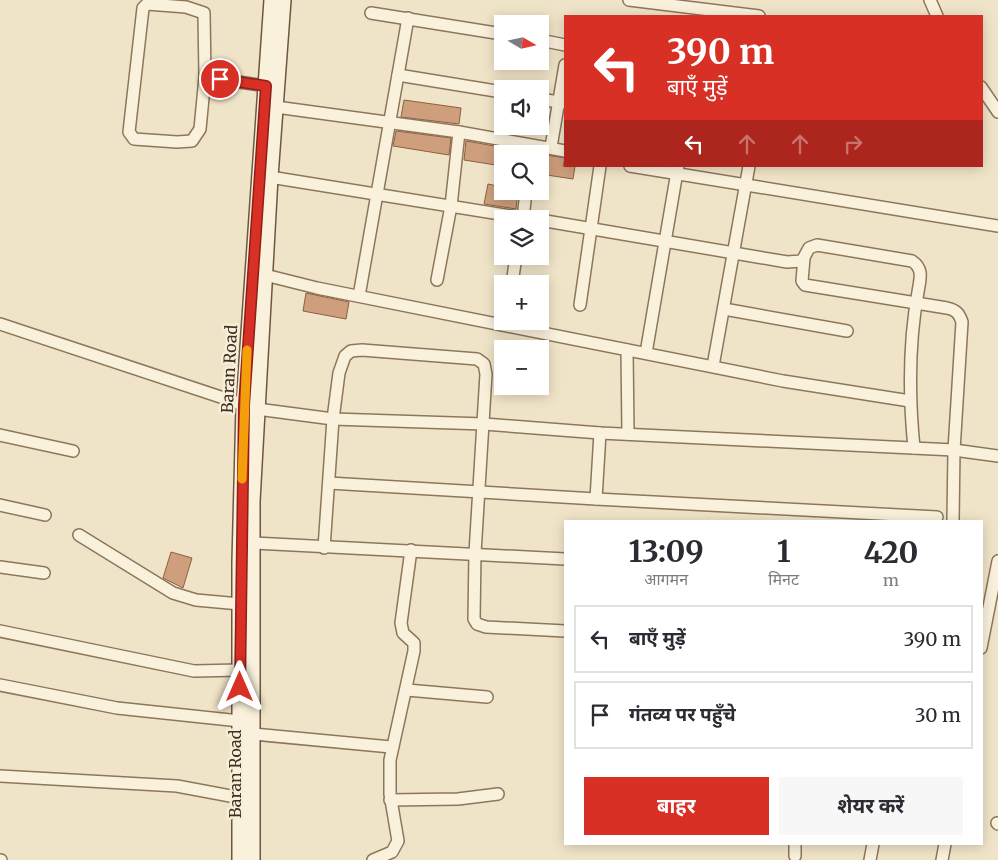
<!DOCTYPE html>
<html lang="hi">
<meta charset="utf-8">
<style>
body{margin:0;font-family:Merriweather,"Noto Sans Devanagari",serif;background:#f7f7f7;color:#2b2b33;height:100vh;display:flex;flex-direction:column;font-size:19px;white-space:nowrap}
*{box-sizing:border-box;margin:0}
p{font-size:16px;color:#7c7c81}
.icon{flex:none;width:28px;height:28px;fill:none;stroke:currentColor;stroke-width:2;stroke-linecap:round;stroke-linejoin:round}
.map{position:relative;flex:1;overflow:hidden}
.panel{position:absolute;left:564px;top:520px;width:419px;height:325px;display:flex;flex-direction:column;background:#fff;border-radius:0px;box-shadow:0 2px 12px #0003}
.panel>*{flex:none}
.top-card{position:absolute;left:564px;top:15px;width:419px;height:152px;border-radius:0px;box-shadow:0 2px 12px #0003;background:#d93025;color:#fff;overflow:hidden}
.needle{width:32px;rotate:99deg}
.tools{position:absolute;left:494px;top:15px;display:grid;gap:10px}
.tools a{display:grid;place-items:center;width:55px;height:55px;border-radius:0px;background:#fff;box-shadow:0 2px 12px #0003;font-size:25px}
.pin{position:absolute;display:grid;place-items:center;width:42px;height:42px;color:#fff;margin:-21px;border:2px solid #fff;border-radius:50%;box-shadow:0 1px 5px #0007}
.me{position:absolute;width:55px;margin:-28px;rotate:0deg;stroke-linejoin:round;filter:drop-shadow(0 0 4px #0008)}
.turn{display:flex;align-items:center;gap:18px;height:105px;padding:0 20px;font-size:22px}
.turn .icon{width:65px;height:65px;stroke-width:2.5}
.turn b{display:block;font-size:35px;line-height:42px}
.lanes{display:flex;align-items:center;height:48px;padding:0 20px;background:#0003;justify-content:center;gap:25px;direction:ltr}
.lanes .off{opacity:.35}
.eta{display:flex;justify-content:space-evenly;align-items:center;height:85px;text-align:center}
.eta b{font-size:30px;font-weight:700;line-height:35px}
.primary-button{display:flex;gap:10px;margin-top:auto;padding:10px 20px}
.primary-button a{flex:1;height:58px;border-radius:0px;background:#d93025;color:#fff;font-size:20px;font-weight:700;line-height:58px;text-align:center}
.primary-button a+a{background:#f7f7f7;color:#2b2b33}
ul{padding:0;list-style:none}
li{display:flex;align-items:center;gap:15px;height:68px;margin:0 10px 8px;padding:0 10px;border:2px solid #e1e1e2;border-radius:0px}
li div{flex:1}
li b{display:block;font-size:19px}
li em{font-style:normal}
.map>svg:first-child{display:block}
.building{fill:#cf9f7d;stroke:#8d5f41}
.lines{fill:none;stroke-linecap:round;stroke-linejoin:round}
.street-casing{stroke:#8d765c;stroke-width:14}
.secondary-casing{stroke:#6f573f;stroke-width:18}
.street{stroke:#faf1dc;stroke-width:11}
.secondary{stroke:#faf1dc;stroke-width:15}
.route-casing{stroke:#8d1f18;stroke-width:12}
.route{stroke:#d93025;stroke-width:9}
.slow{stroke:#f59e0b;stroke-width:9}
.labels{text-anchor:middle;stroke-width:5;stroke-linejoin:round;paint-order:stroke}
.street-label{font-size:16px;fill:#3d2e20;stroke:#f7eed8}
</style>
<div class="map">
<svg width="998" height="860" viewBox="0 0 998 860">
<rect width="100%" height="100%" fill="#f0e4c8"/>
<!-- building -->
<g class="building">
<path d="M404 100 461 108 459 124 401 117Z"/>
<path d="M396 131 451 138 449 155 393 146Z"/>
<path d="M466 141 529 152V154H502V166L464 160Z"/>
<path d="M540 154 565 158 563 166H575L573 179 540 174Z"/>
<path d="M488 184 502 187V191H518L516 209 484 204Z"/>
<path d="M306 293 349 302 346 319 303 311Z"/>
<path d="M171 552 192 558 183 588 163 578Z"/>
</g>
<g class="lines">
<defs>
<g id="street">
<path d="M629 0 759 16"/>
<path d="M930 0 937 16"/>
<path d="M371 13 502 34"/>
<path d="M540 40 565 45"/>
<path d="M398 75 502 92"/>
<path d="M205 77 204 13 186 7 147 4 143 8 129 132 134 139 177 142 192 141 200 129 205 77 266 86"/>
<path d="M981 87 998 112"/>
<path d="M540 99 565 103"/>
<path d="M276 107 459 132 565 151"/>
<path d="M551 147 565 65"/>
<path d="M630 166 998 226"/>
<path d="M270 177 530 219"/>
<path d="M523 219 526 191"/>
<path d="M540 220 787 262 802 261 809 248 817 245 912 261C924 269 920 279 918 292 909 341 909 398 914 448"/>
<path d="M804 258 802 281 805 285 947 308C956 310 959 313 962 322L954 450 953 521"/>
<path d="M265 275 317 288 783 381 910 401"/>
<path d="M437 280 451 206 459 132"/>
<path d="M512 284 516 256"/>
<path d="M359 296 408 18"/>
<path d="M580 305 600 166"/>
<path d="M724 309 847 331"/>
<path d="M0 324 257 409 333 419 484 424 600 433 954 450 998 456"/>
<path d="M627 350 628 434"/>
<path d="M646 353 678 166"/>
<path d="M713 366 749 166"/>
<path d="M0 435 73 451"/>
<path d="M329 483 596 499 937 517"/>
<path d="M596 499 600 433"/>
<path d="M0 505 45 515"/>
<path d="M79 535 173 593 196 600 240 604"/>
<path d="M252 543 565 559"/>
<path d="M324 548 333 419 339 373 345 356 351 351 362 350 477 359 484 364 486 374 475 553 474 619 477 624 486 627 565 631"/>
<path d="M0 567 44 573"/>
<path d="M0 631 194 671 240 670"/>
<path d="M981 648 998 561"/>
<path d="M0 685 117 708 240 721"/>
<path d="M407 690 487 697"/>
<path d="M253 734 391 747"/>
<path d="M0 776 177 786 241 798"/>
<path d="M390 800 458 799 498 794"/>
<path d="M997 823 998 824"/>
<path d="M795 856V844"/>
<path d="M0 860H1"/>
<path d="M373 860 392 852 398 841 390 794V760L414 651V643L403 633 401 623 411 550"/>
<path d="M870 860 873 844"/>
<path d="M942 860 945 844"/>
</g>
<g id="secondary">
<path d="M240 860V562L244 405 272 0"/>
<path d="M252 860V501L270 177 283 0"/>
</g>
</defs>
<!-- street casing -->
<use href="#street" class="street-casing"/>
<!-- secondary casing -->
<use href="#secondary" class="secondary-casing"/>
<!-- street -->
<use href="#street" class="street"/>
<!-- secondary -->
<use href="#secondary" class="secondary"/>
</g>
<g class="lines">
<defs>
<path id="route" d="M220 79 266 86 244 405 240 687"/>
</defs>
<!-- route casing -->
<use href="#route" class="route-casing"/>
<!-- route -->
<use href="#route" class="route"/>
<!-- slow -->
<path class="slow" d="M242 479 247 350"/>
</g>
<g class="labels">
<!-- street labels -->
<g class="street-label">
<text transform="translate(229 369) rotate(-87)" y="6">Baran Road</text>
<text transform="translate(235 774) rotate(-90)" y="6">Baran Road</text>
</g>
</g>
</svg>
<div class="tools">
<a><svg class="needle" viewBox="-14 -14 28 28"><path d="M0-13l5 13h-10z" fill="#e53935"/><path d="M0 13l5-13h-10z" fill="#7c7c81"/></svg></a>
<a><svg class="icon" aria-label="sound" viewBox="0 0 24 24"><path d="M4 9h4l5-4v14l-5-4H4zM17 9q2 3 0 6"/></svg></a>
<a><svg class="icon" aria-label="search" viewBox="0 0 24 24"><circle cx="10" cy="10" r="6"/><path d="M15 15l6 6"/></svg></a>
<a><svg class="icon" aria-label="layers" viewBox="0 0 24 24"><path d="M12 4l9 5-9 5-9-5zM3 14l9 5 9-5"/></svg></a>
<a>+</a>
<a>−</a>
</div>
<div class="pin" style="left:220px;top:79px;background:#d93025"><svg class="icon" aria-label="arrive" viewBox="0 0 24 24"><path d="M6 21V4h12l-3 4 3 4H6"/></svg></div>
<svg class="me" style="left:240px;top:687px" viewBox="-20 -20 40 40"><path d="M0-17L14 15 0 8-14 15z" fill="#d93025" stroke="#fff" stroke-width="4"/></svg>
<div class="top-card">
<div class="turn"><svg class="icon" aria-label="left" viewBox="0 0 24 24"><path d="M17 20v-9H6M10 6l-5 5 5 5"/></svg><div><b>390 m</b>बाएँ मुड़ें</div></div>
<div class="lanes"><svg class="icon" aria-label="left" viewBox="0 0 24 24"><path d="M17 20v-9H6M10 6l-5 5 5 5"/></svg><svg class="icon off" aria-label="ahead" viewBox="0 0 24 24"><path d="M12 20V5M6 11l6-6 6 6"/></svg><svg class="icon off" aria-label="ahead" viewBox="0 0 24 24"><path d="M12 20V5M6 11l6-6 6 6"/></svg><svg class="icon off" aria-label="right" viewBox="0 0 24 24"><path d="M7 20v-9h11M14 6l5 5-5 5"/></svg></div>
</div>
<section class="panel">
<div class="eta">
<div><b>13:09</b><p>आगमन</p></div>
<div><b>1</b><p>मिनट</p></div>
<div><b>420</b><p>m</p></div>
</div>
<ul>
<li><svg class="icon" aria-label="left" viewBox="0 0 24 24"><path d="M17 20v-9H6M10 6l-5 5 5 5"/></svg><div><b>बाएँ मुड़ें</b></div><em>390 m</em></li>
<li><svg class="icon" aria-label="arrive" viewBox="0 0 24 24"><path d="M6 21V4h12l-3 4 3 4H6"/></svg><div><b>गंतव्य पर पहुँचे</b></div><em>30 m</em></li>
</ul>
<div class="primary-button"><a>बाहर</a><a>शेयर करें</a></div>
</section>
</div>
